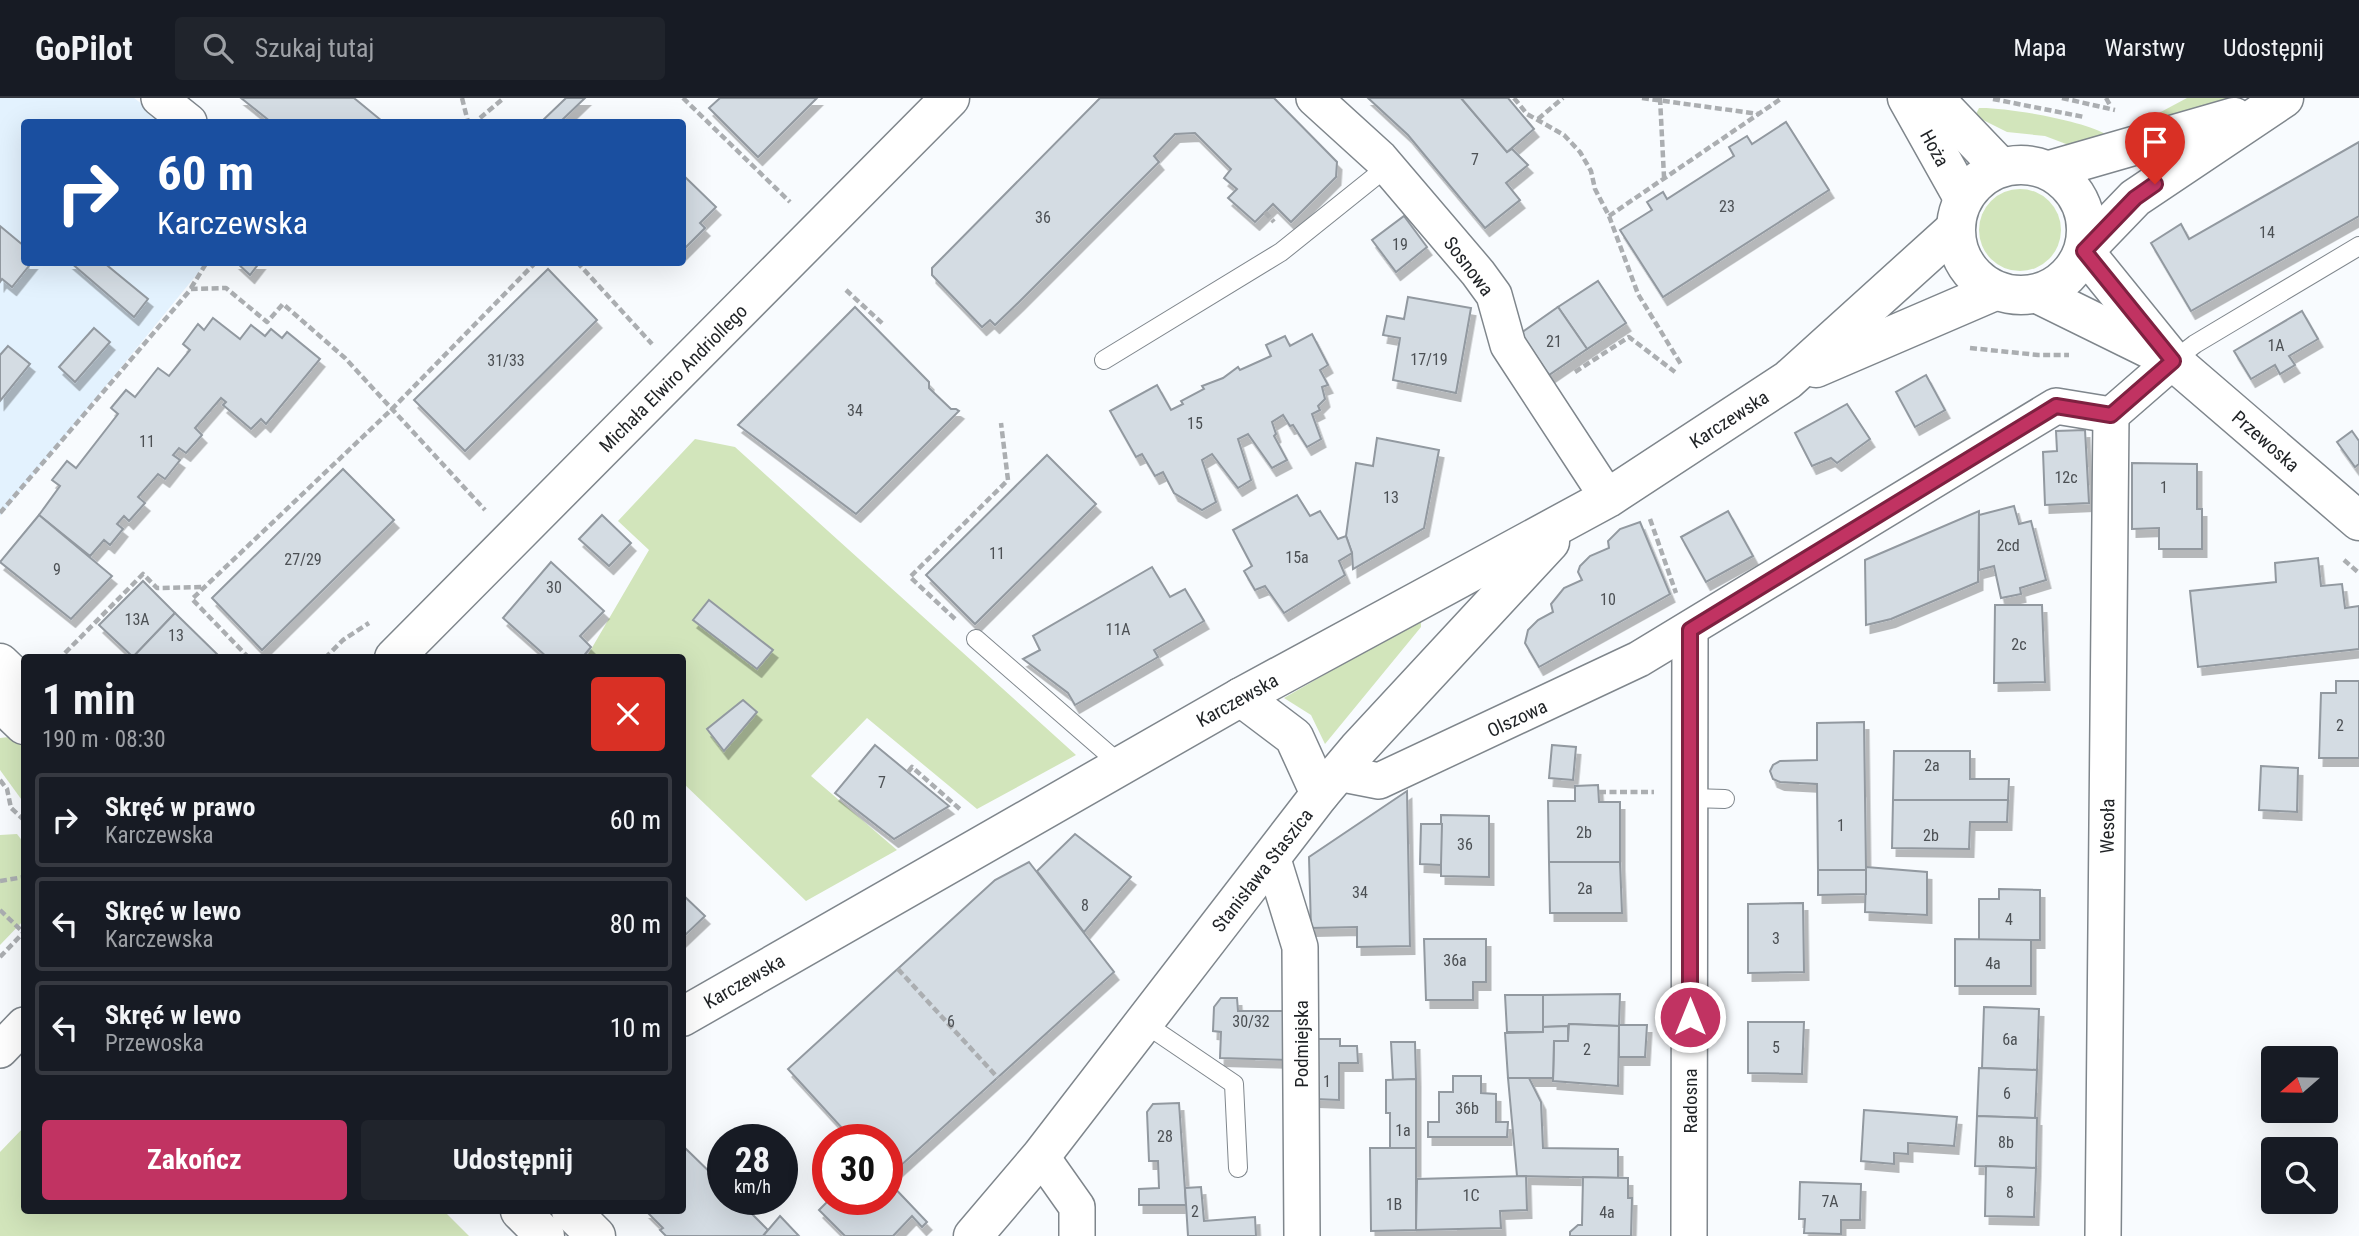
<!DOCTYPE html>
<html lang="pl">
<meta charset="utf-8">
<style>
body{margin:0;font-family:"Roboto Condensed",sans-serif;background:#20242c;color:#f1f3f6;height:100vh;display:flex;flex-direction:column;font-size:26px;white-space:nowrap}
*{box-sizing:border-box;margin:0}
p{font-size:23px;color:#9ea1a6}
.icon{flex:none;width:38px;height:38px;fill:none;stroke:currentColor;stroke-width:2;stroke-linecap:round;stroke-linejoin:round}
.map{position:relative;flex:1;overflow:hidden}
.drawer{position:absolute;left:21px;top:556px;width:665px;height:560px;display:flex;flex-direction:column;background:#171b24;border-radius:7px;box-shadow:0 7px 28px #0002}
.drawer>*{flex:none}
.top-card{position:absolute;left:21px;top:21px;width:665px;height:147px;border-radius:7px;box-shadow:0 7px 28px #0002;background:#1a4fa0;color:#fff;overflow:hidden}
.needle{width:46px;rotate:250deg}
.tools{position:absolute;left:2261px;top:948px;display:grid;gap:14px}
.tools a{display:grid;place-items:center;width:77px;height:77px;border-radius:7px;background:#171b24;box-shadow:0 7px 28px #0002;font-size:35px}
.speed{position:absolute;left:707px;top:1026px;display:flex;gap:14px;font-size:35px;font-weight:700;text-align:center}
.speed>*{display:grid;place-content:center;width:91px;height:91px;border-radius:50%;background:#171b24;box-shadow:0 7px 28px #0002;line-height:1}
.speed small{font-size:18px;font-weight:400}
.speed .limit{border:10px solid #d22;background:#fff;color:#111}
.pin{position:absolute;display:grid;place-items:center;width:60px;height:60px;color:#fff;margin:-72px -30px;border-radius:50% 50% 50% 0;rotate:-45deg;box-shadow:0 0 7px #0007}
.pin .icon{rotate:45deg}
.me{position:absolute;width:77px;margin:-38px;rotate:0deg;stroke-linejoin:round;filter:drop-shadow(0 0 5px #0008)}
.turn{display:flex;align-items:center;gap:24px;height:147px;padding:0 21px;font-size:32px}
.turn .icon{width:91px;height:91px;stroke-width:2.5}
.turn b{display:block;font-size:49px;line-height:60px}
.round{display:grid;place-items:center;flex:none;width:74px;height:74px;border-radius:7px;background:#20242c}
.overview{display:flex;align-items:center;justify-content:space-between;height:119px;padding:0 21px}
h1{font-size:42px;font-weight:700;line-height:52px}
.primary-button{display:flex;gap:14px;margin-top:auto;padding:14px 21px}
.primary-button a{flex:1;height:80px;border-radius:7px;background:#c13362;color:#fff;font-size:28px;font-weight:700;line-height:80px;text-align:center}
.primary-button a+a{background:#20242c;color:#f1f3f6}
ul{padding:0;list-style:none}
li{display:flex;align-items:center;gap:21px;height:94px;margin:0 14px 10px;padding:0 7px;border:4px solid #363941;border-radius:7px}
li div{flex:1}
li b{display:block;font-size:26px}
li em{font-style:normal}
header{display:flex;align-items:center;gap:42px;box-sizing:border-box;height:98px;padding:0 35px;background:#171b24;border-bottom:2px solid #363941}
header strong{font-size:33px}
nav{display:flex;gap:38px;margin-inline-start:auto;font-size:24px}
.search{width:490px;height:63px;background:#20242c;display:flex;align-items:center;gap:18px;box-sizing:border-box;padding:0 24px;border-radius:7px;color:#9ea1a6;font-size:26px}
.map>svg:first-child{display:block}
.built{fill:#e3f2fe}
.green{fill:#d2e5bb}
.building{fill:#d4dce3;stroke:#9299a0;stroke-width:2;filter:url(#shadow)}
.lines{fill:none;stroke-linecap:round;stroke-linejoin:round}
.lane-casing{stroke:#7f868c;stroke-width:20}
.street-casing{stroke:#7f868c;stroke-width:38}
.secondary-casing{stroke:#7f868c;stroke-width:41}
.path{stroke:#abaeb1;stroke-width:4.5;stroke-dasharray:7 3.5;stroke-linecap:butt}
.lane{stroke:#fff;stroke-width:18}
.street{stroke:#fff;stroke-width:35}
.secondary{stroke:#fff;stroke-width:38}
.route-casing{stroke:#7d2140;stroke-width:18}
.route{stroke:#c13362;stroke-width:12}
.labels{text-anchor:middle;stroke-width:7;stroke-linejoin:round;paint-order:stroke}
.number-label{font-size:16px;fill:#4c5054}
.street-label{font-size:19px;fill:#1f2225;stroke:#fff}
</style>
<header>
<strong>GoPilot</strong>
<div class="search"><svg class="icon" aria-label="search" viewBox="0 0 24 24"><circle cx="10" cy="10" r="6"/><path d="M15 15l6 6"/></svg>Szukaj tutaj</div>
<nav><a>Mapa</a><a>Warstwy</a><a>Udostępnij</a></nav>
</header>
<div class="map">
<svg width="2359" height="1138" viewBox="0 0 2359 1138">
<defs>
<filter id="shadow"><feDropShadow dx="4.5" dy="8" stdDeviation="0" flood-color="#0004"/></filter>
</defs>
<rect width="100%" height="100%" fill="#f8fbfe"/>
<!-- built -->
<path class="built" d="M0 0H134L166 24H24V164L206 165 0 418Z"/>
<!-- green -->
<g class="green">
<path d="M2187 0H2227L2150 40 2142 24Z"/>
<path d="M1979 10C2005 9 2086 23 2107 37L2074 49 2045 38 2007 34 1975 18Z"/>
<circle cx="2020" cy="132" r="41"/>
<path d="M695 341 735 349 1076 657 977 711 867 620 811 678 897 752 806 803 683 685 682 560H586L649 452 618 423Z"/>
<path d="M1421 521V529L1325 646 1311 617 1284 600Z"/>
<path d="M9 639 24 647V705L0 672V640Z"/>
<path d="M17 736 24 745V822L0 847V737Z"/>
<path d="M24 1029V1113H444L469 1138H0V1054Z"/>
</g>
<!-- building -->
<g class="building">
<path d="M241 0H354L382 23 381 24H271Z"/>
<path d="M566 0H585L560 24H541Z"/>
<path d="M720 0H817L758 59 709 10Z"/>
<path d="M1100 0H1274L1337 64 1336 79 1291 124 1273 106 1255 124 1228 100 1237 91 1224 80 1231 71 1195 35 1175 36 1154 58 1159 64 1019 204 995 227 990 222 982 229 932 177V170Z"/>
<path d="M1368 0H1461L1507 54 1512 51 1528 67 1506 85 1520 102 1485 130 1408 37Z"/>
<path d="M1461 0H1508L1534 31 1507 54Z"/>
<path d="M1786 24 1829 92 1663 199 1620 132 1652 112 1647 104 1663 94 1667 101 1734 58 1729 49 1747 38 1752 46Z"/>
<path d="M2359 44V118L2191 213 2151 145 2181 126 2189 141Z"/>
<path d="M682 76 716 109 700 125 705 130 682 153Z"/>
<path d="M1404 118 1427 149 1396 174 1372 142Z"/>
<path d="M0 128 24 148V164H32L12 189 2 181 0 184Z"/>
<path d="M70 164H103L148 201 134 219Z"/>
<path d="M236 164H260L250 177Z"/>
<path d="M548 171 597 222 465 353 414 302Z"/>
<path d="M1598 183 1626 225 1587 251 1558 209Z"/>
<path d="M1408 199 1471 210 1456 295 1393 282 1400 240 1383 237 1387 218 1404 221Z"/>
<path d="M855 209 929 284V290L951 311H956L959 313 856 416 738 327Z"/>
<path d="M1558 209 1587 251 1549 277 1521 235Z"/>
<path d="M2302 213 2318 241 2289 258 2295 267 2280 276 2275 267 2251 281 2234 253Z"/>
<path d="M213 220 240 241 251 227 265 238 271 231 282 240 287 234 320 261 266 326 261 321 251 331 223 307 226 304 221 300 195 330 202 337 186 355 179 350 173 357 180 362 165 381 158 376 138 399 145 405 129 423 124 418 117 426 123 431 110 447 104 442 90 458 39 417 60 388 52 382 67 363 76 370 118 316 111 310 126 292 135 299 158 270 169 278 190 252 183 246 198 226 204 232Z"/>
<path d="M94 230 110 244 75 284 59 269Z"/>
<path d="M1312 236 1328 267 1320 272 1328 287 1322 289 1325 301 1318 308 1320 312 1312 316 1321 341 1307 349 1293 327 1290 328 1283 317 1272 324 1276 336 1274 338 1287 362 1272 370 1248 336 1238 341 1251 382 1238 390 1212 356 1202 362 1216 404 1202 412 1174 395 1163 374 1155 378 1142 356 1136 359 1110 313 1157 287 1171 312 1183 306 1181 303 1204 291 1202 288 1223 280 1238 269 1240 272 1271 258 1266 247 1285 238 1290 248Z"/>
<path d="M8 248 30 266 0 303V257Z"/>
<path d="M1926 277 1945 312 1915 329 1896 294Z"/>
<path d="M1847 306 1870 341 1837 365 1831 360 1812 368 1795 335Z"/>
<path d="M2085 332 2089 405 2045 407 2043 354 2057 353 2056 333Z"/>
<path d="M2352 333 2359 343V366L2355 369 2337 344Z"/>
<path d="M1377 340 1439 352 1424 430 1353 471 1352 455 1346 438 1356 365 1373 368Z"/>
<path d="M1047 357 1096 406 975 526 926 477Z"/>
<path d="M2132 365 2197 366V411H2202V451H2159V430L2132 431Z"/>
<path d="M343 371 394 422 262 552 212 500Z"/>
<path d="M1297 397 1310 418 1320 413 1338 441 1346 438 1352 455 1339 463 1345 477 1284 515 1265 488 1255 492 1244 473 1252 468 1233 432Z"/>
<path d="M2014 408 2019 426 2031 423 2046 482 2020 490 2021 496 2001 500 1994 468 1979 472V417Z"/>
<path d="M1728 413 1753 458 1706 484 1681 439Z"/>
<path d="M1979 413 1978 484 1891 521 1866 527 1865 462Z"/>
<path d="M39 417 112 478 71 521 0 464Z"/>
<path d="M602 417 631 445 609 468 579 441Z"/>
<path d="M1640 424 1670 496 1539 569 1525 545 1528 532 1538 522 1553 514 1551 506 1564 490 1582 482 1578 474 1580 468 1590 458 1609 450 1608 443 1620 431Z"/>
<path d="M2318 460 2321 488 2342 486 2345 510 2359 508V551L2198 569 2190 493 2276 484 2275 465Z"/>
<path d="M551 464 604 513 580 538 591 549 582 560H548L503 520Z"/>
<path d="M1152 469 1170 499 1185 491 1204 523 1154 552 1158 559 1075 607 1068 595 1023 561 1040 552 1033 538Z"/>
<path d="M143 483 175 515 133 559 99 527Z"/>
<path d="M709 502 773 552 757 571 693 522Z"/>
<path d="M1995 507H2042L2045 584 1994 585Z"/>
<path d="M175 515 221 560H132Z"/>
<path d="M2336 583H2359V660H2319L2321 595H2336Z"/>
<path d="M743 602 757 614 724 653 707 631Z"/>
<path d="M1864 624 1866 772H1818L1817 686 1780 684 1773 681 1770 673 1773 667 1780 663 1817 662V625Z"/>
<path d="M875 647 949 708 894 741 835 695Z"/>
<path d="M1552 647 1576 649 1573 682 1549 680Z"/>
<path d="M1894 653H1970V681H2009L2008 702H1893Z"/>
<path d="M2261 668 2298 670 2297 714 2259 712Z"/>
<path d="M1598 687 1599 704H1620V764H1549L1548 703H1575V688Z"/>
<path d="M1407 693 1410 848 1357 849V829L1311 830 1309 759Z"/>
<path d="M1893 702H2008L2007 724H1970L1969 751 1892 750Z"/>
<path d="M1441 717 1489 718V779L1441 778Z"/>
<path d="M1421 726H1442L1441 767 1420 766Z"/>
<path d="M1075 736 1131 779 1084 834 1037 773Z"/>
<path d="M1029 764 1114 874 887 1080V1041H852L788 971 995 782Z"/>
<path d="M1549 764H1620L1622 815H1550Z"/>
<path d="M1866 769 1927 774V817L1865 814Z"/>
<path d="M1818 772H1866V796L1818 797Z"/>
<path d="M1999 791 2040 792V842H1979V801H1999Z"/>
<path d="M682 796 705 818 682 840Z"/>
<path d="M1803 805 1804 874 1748 875V806Z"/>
<path d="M1424 841H1486V884H1473V902H1426Z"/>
<path d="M1955 841 2031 842V888H1955Z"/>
<path d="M1620 896 1619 928 1569 926 1568 928 1543 929V897Z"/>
<path d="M1505 897H1543V934H1507Z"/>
<path d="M1221 900H1237L1238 913H1288V962L1220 960 1221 934 1213 933 1214 909Z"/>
<path d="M1984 909 2039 911 2037 972 1982 970Z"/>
<path d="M1748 924H1804L1802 976 1748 975Z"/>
<path d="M1569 926 1619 928 1618 988 1553 983 1554 943H1568Z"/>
<path d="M1619 927H1647L1645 959H1619Z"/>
<path d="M1568 928V943H1554L1553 980H1508L1505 935 1543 934V929Z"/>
<path d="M1316 941H1340V948H1357L1358 965H1339V1002L1315 1001Z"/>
<path d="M1391 944H1415L1416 981 1393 982Z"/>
<path d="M1979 970 2037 972 2035 1020 1977 1018Z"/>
<path d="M1453 978H1481V995L1496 996V1024H1508L1507 1039H1428V1024H1439V994H1453Z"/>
<path d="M1508 980H1529L1541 1004 1543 1050 1618 1051V1080L1517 1078Z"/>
<path d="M1416 981V1050H1390V1015H1386V982Z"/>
<path d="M1179 1005 1186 1107H1139V1091L1159 1090 1158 1063H1149L1147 1014 1153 1006Z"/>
<path d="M1864 1012 1957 1019 1954 1048 1908 1045V1056L1894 1055V1066L1861 1063Z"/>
<path d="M1977 1018 2037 1020 2036 1070 1975 1068Z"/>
<path d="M682 1047 723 1087V1101H737L768 1132 763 1138H666L660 1132 663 1130 646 1113H682Z"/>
<path d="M1370 1050H1416V1132L1371 1133Z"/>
<path d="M1986 1068 2036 1070 2034 1119 1985 1118Z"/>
<path d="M1526 1078 1527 1112 1500 1113 1501 1130 1416 1132 1417 1081Z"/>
<path d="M1583 1079 1628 1080V1100H1632L1631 1138H1570V1134L1578 1127H1582Z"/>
<path d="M887 1082 927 1124 922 1129 912 1118 893 1138H845L819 1112 830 1101H887Z"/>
<path d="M1800 1084 1861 1086 1860 1122H1841V1136L1804 1135 1805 1121H1799Z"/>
<path d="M1201 1089 1204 1123 1255 1119 1256 1138H1188L1185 1090Z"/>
<path d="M780 1118 799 1138H763Z"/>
</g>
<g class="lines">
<defs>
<g id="lane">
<path d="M1104 262 1281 154 1387 69"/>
<path d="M2173 263 2195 246 2359 148"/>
<path d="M976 541 1121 667"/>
<path d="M1691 700 1725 701"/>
<path d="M1144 925 1234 986 1238 1070"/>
</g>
<g id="street">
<path d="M159 0 189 24"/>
<path d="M1314 0 1380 60 1478 175 1494 197 1508 247 1608 400"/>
<path d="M1338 675 1379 683 1639 561 2056 308 2111 317 2173 263"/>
<path d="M1272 758 1300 849 1302 1138"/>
<path d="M0 952 24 927"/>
<path d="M1041 1058 1077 1109V1138"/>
<path d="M1689 1138 1690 532"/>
<path d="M2103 1138 2111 317"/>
</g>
<g id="secondary">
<path d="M1907 0 1963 100"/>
<path d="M1934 0 2000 69"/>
<circle cx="2021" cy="132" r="65"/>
<path d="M2050 72 2234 19"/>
<path d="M2084 153 2173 263 2359 423"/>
<path d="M2084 153 2135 100 2284 0"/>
<path d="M2038 196 2162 257"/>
<path d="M1816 270 1995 193"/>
<path d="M394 560 950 0"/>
<path d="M0 565 24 588"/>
<path d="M1241 599 1294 639 1320 696"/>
<path d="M0 604 24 627"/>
<path d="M682 919 1241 599 1608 400 1788 282 1955 131"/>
<path d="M520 1113 545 1138"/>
<path d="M571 1113 596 1138"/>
<path d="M973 1138 1041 1058 1320 696 1358 651 1550 444"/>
</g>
</defs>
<!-- lane casing -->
<use href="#lane" class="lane-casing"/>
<!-- street casing -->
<use href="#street" class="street-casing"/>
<!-- secondary casing -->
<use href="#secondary" class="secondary-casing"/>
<!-- path -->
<g class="path">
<path d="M462 0 468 24"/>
<path d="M683 0 790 104"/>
<path d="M1514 0 1527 16 1564 37 1580 54 1591 73 1595 91 1609 118 1638 196 1682 268"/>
<path d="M1642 0 1759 16"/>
<path d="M1660 0 1664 79"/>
<path d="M2062 0 2115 12"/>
<path d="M2106 0 2111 9"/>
<path d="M1993 1 2084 19"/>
<path d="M480 20 504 0"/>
<path d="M1538 21 1563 0"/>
<path d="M1265 114 1274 124"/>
<path d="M1609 118 1782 0"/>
<path d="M577 164 652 246"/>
<path d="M191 190 207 164"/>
<path d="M846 192 884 227"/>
<path d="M1970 250 2038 257H2069"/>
<path d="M1575 274 1629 239 1675 274"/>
<path d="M0 415 191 191 226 190 267 224 283 206 345 260 485 412"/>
<path d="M1650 421 1676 495"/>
<path d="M2344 462 2359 475"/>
<path d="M955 521 910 479 1008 382 1001 325"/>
<path d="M65 555 143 476 157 490 205 489"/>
<path d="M249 560 192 501 391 312 536 164"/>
<path d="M325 560 343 542 369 525"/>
<path d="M908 674 912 669 962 713"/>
<path d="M0 682 7 691 11 710 24 722"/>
<path d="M1599 694H1654"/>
<path d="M0 783 24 779"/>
<path d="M0 812 24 835"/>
<path d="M0 859 24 834"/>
<path d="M898 871 998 980"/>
</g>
<!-- lane -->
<use href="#lane" class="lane"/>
<!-- street -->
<use href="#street" class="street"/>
<!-- secondary -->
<use href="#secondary" class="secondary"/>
</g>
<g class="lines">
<defs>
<path id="route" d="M1690 919V532L2056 308 2111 317 2173 263 2084 153 2135 100 2155 86"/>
</defs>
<!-- route casing -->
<use href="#route" class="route-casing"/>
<!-- route -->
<use href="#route" class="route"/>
</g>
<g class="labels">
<!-- number labels -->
<g class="number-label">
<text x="1475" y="67">7</text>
<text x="1727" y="114">23</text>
<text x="1043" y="125">36</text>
<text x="2267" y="140">14</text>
<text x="1400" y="152">19</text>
<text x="1554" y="249">21</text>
<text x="2276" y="253">1A</text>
<text x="1429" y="267">17/19</text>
<text x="506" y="268">31/33</text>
<text x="855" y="318">34</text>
<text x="1195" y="331">15</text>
<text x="147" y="349">11</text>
<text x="2066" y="385">12c</text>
<text x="2164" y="395">1</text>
<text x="1391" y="405">13</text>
<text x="2008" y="453">2cd</text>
<text x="997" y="461">11</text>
<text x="1297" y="465">15a</text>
<text x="303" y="467">27/29</text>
<text x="57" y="477">9</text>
<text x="554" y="495">30</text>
<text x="1608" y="507">10</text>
<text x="137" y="527">13A</text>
<text x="1118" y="537">11A</text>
<text x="176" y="543">13</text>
<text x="2019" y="552">2c</text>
<text x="2340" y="633">2</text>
<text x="1932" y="673">2a</text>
<text x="882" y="690">7</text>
<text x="1841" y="733">1</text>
<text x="1584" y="740">2b</text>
<text x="1931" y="743">2b</text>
<text x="1465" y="752">36</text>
<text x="1585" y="796">2a</text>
<text x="1360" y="800">34</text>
<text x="1085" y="813">8</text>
<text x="2009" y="827">4</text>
<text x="1776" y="846">3</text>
<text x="1455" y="868">36a</text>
<text x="1993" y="871">4a</text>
<text x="951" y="929">6</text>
<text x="1251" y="929">30/32</text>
<text x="2010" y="947">6a</text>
<text x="1776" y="955">5</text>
<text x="1587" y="957">2</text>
<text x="1327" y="989">1</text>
<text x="2007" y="1001">6</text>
<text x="1467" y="1016">36b</text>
<text x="1403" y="1038">1a</text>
<text x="1165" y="1044">28</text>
<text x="2006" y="1050">8b</text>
<text x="2010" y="1100">8</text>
<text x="1471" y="1103">1C</text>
<text x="1830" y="1109">7A</text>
<text x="1394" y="1112">1B</text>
<text x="1195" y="1119">2</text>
<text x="1607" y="1120">4a</text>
</g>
<!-- street labels -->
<g class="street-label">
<text transform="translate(1935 50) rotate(61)" y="7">Hoża</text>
<text transform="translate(1469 168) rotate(53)" y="7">Sosnowa</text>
<text transform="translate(673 280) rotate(-45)" y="7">Michała Elwiro Andriollego</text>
<text transform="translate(1729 321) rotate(-33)" y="7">Karczewska</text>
<text transform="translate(2266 343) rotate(41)" y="7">Przewoska</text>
<text transform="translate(1237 602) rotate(-29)" y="7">Karczewska</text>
<text transform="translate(1517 620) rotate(-25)" y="7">Olszowa</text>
<text transform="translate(2107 728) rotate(-89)" y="7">Wesoła</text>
<text transform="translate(1262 772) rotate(-52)" y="7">Stanisława Staszica</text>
<text transform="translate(744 883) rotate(-30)" y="7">Karczewska</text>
<text transform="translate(1301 946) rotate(-90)" y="7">Podmiejska</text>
<text transform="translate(1690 1003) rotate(-90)" y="7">Radosna</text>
</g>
</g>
</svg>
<div class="tools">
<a><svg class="needle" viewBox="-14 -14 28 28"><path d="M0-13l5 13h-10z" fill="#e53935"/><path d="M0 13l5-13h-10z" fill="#9ea1a6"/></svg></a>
<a><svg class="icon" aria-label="search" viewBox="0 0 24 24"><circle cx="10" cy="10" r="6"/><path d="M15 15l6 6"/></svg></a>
</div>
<div class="speed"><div>28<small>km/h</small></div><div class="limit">30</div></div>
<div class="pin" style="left:2155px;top:86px;background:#d93025"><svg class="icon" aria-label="arrive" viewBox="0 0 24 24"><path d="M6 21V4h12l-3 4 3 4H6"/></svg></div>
<svg class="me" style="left:1690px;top:919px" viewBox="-20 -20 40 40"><circle r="17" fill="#c13362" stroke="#fff" stroke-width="3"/><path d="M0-11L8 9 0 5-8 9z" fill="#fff"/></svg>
<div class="top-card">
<div class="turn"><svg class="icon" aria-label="right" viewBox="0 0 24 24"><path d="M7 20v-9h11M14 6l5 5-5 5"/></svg><div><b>60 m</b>Karczewska</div></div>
</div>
<section class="drawer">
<div class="overview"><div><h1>1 min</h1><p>190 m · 08:30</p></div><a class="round" style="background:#d93025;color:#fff"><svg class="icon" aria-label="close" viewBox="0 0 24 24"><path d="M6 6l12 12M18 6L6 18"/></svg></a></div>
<ul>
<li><svg class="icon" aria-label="right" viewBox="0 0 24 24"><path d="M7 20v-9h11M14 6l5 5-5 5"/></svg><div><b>Skręć w prawo</b><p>Karczewska</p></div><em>60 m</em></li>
<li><svg class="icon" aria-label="left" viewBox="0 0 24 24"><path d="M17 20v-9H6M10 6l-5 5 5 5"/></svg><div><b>Skręć w lewo</b><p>Karczewska</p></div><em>80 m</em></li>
<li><svg class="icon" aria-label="left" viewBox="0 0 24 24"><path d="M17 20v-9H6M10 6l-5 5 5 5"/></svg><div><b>Skręć w lewo</b><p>Przewoska</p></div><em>10 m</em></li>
</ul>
<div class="primary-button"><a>Zakończ</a><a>Udostępnij</a></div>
</section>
</div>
